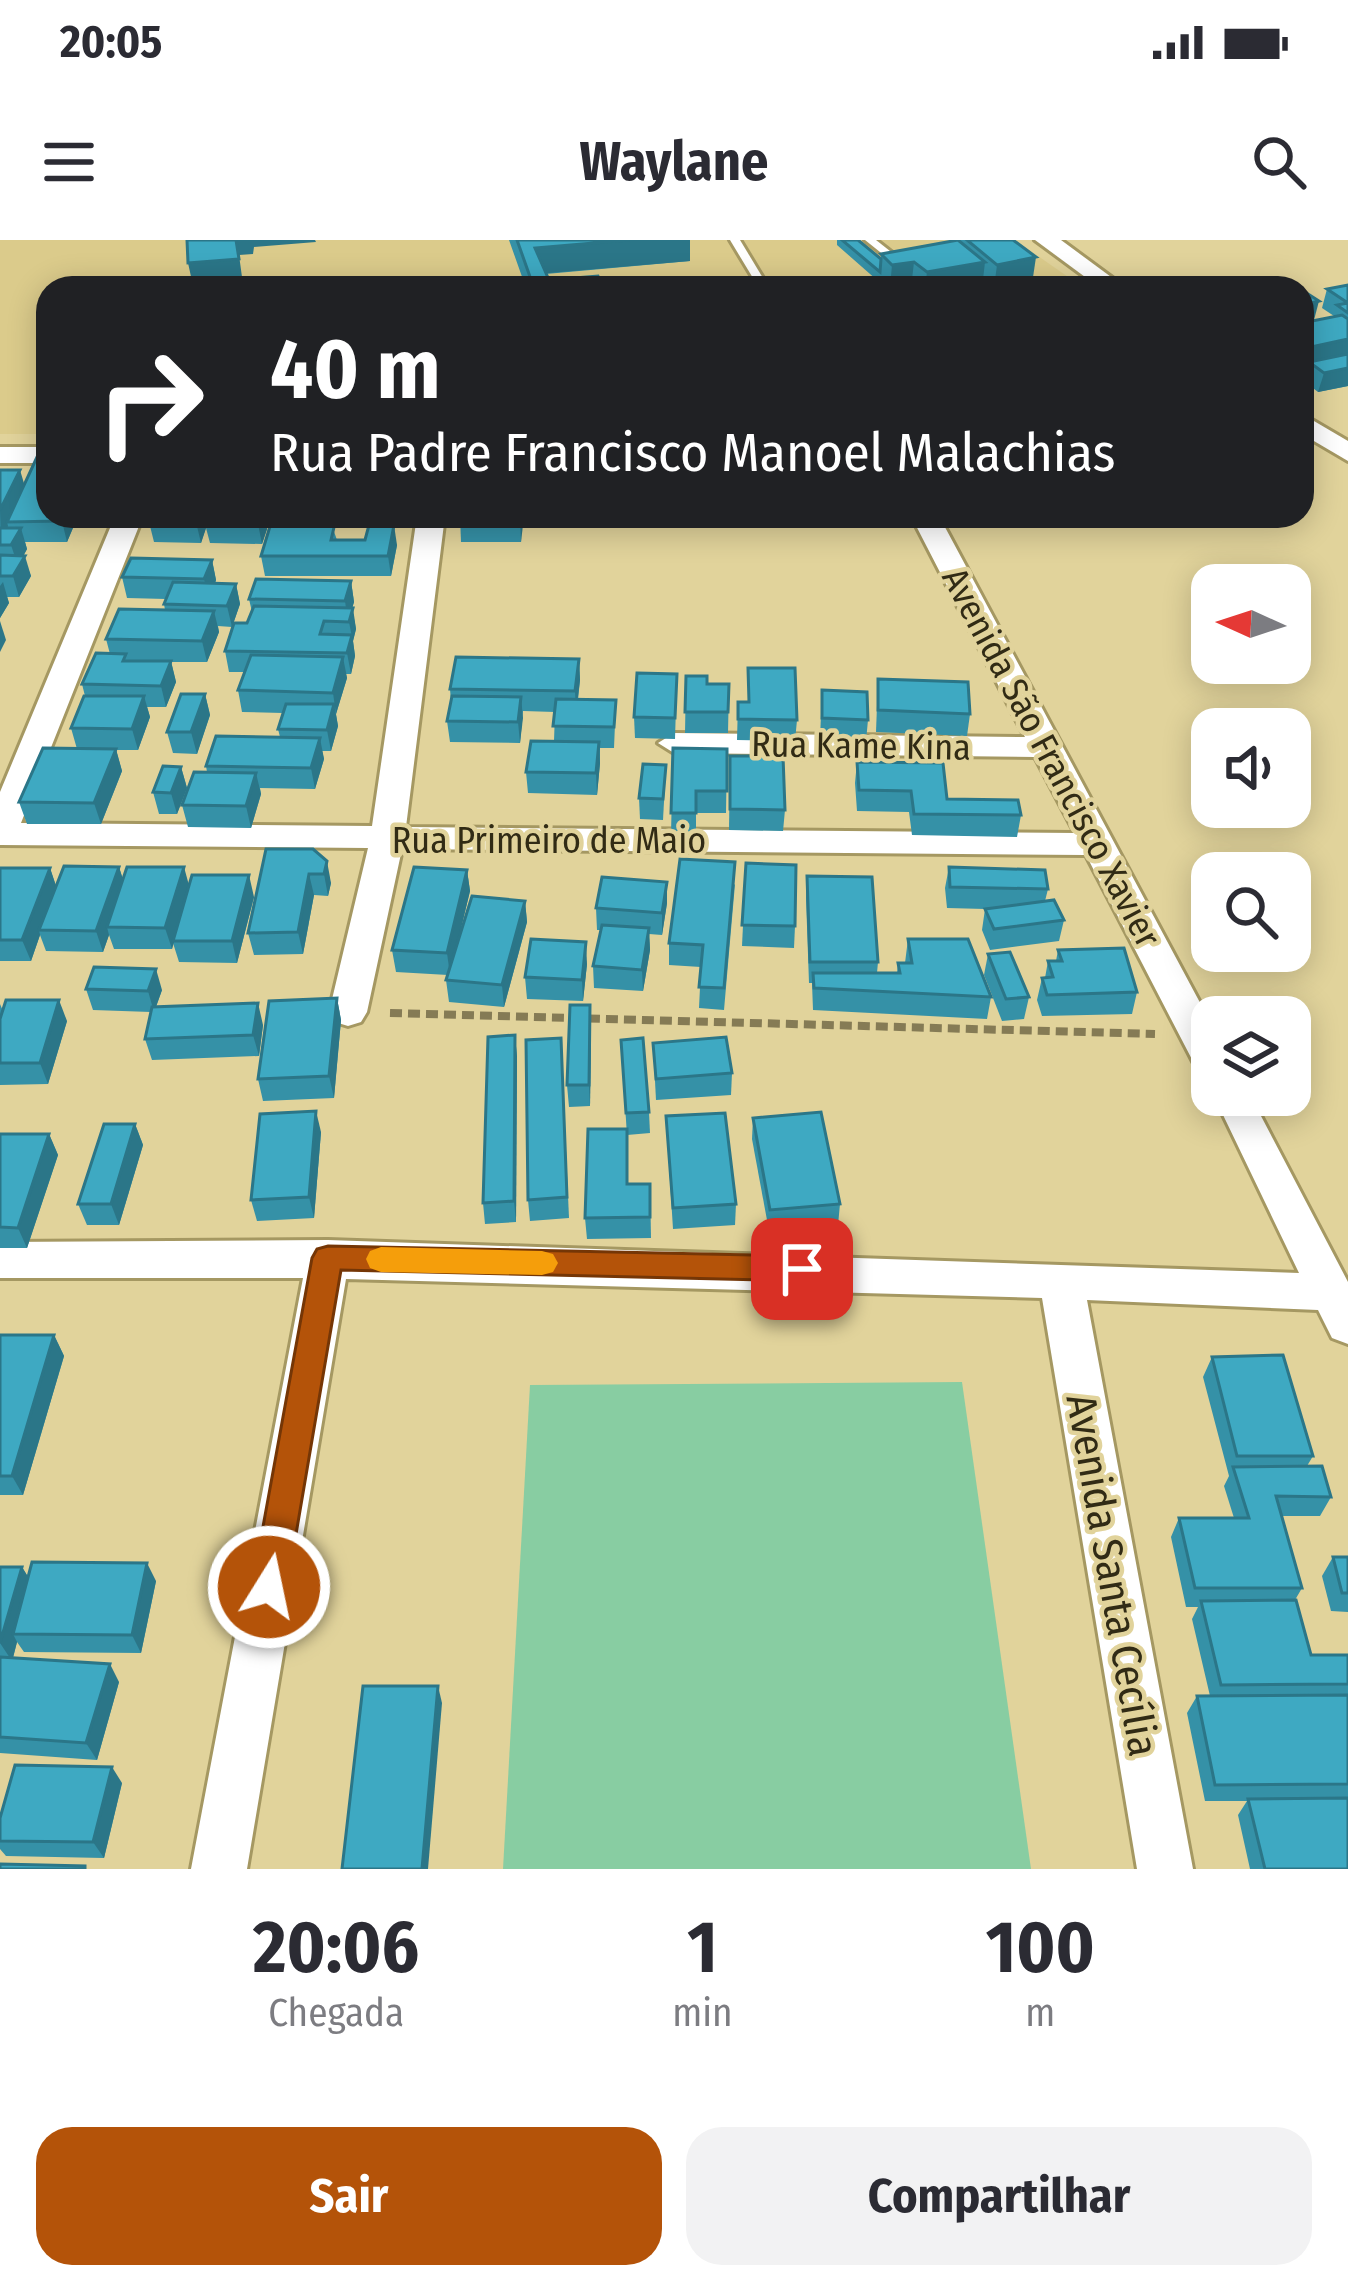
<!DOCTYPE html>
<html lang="pt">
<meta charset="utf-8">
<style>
body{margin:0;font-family:"Fira Sans Condensed",sans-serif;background:#f2f2f3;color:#2b2b33;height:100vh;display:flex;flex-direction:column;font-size:45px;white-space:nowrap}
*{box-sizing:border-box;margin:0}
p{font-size:39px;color:#7c7c81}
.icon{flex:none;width:66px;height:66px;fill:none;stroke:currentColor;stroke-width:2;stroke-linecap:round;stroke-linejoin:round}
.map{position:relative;height:1629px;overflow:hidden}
.details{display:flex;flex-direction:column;background:#fff;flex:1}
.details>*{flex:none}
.top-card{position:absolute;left:36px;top:36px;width:1278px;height:252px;border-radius:36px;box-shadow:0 6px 30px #0003;background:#202124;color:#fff;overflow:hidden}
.needle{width:78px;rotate:273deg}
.fabs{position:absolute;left:1191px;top:324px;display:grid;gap:24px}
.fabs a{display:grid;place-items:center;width:120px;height:120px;border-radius:24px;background:#fff;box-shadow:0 6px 30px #0003;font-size:60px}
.pin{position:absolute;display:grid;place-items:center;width:102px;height:102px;color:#fff;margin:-51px;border-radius:24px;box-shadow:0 6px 18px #0006}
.me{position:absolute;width:132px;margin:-66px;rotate:10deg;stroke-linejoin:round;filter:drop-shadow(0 0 9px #0008)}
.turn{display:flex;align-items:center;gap:42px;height:252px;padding:0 36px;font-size:54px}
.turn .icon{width:156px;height:156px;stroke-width:2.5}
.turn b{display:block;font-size:84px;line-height:102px}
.eta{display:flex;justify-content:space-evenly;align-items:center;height:204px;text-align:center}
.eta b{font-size:72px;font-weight:700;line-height:84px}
.button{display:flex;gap:24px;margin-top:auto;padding:24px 36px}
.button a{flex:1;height:138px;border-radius:36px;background:#b45309;color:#fff;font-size:48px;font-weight:700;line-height:138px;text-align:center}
.button a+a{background:#f2f2f3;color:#2b2b33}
.status{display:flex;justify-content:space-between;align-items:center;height:84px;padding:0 60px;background:#fff;direction:ltr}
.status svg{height:33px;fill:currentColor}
header{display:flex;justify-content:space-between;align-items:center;height:156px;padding:0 36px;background:#fff;font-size:54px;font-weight:700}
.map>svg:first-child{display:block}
.built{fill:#dbcb8b}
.green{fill:#88cda2}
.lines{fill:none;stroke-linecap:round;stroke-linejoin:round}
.service-casing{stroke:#a59862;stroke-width:6}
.minor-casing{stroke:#a59862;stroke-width:6}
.path{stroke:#857b55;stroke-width:8;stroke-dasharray:12 6;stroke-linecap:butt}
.service{fill:#fff;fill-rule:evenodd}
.minor{fill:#fff;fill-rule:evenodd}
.wall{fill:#3591a7}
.shaded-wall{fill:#2b7688}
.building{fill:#3ea9c2;stroke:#2b7688;stroke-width:3}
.route{fill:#b45309;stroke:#753606;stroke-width:3}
.slow{fill:#f59e0b}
.labels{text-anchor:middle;stroke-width:9;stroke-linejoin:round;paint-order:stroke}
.street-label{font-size:36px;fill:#312b15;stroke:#e1d39b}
.near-street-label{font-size:42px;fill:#312b15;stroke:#e1d39b}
</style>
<div class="status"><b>20:05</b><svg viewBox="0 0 49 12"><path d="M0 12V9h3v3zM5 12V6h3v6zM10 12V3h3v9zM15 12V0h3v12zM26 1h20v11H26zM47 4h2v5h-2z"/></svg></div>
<header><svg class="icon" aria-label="menu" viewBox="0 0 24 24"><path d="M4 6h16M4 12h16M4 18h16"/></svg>Waylane<svg class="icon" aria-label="search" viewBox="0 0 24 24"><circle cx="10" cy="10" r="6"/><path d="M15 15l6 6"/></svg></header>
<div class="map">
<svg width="1348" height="1629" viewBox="0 0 1348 1629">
<rect width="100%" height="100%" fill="#e1d39b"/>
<!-- built -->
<path class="built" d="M0 0H1015L1084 48H48V194H0Z"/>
<!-- green -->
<path class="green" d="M962 1142 1031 1629H503L530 1145Z"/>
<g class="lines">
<defs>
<g id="service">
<path d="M730 0H740L769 48H759Z"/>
<path d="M865 0H876L909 26 900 28Z"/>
</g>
<g id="minor">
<path d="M1035 0H1061L1126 48H1100Z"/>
<path d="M1302 174 1348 201V221L1302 194Z"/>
<rect x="0" y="207" width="48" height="16"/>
<path d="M115 276H143L21 583 372 586 417 276H445L406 587 1075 593 1035 517 674 513 658 503 674 493 1025 497 911 276H939L1212 785V835L1198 831 1086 615 402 609 367 772 361 782 348 786 335 782 329 772 368 608 0 605V552Z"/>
<path d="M1212 852 1250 855 1348 1042V1104L1332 1098 1318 1070 1087 1060 1193 1629H1137L1042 1058 346 1039 247 1629H191L303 1038H0V1002L328 1000 1299 1033Z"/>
</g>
</defs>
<!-- service casing -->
<use href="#service" class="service-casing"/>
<!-- minor casing -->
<use href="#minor" class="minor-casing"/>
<!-- path -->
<path class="path" d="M390 773 1155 794"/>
<!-- service -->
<use href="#service" class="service"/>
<!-- minor -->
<use href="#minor" class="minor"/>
</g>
<!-- wall -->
<g class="wall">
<path d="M509 0H690V21L546 34 549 40 603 48H526Z"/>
<path d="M837 0H858L881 19V14L956 0H1013L1032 44 1012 48H989L982 42V48H886L837 5Z"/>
<path d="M1348 45V146L1318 152 1304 141 1308 126 1302 127 1334 76 1322 68 1327 49Z"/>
<path d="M0 230 78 276 67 302H25L27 309 23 316 31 336 19 357H7L9 363 0 378Z"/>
<path d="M265 276 267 289 262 304 210 303 206 288 201 303 154 302 149 282Z"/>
<path d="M272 276H332L331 283 337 300 397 305 391 336H265L261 316Z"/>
<path d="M460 276H522L521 302H461Z"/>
<path d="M531 276H575L574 286H532Z"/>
<path d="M212 320 216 340 215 343 236 344 240 364 232 387 218 386 219 392 207 422H171L176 442 166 467H147L150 477 138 510H116L122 531 101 584H27L19 562 77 509 71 488 85 456 82 444 110 414 106 399 165 370 164 364 166 359 127 358 122 337Z"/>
<path d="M351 341 354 362 352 368 356 389 353 401 355 416 351 434H346L347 438 336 474 338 486 331 511H322L324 519 315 549 260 548 261 554 251 588 188 587 182 565 207 532 206 526 280 497 278 489 283 473 242 472 238 450 244 432H229L225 411 247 383 252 372 249 359Z"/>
<path d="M579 419 580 440 578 460H616L614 508H600V523L597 555 528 553 526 532 554 501 555 472 523 471 520 503 450 502 447 481 451 461 450 449Z"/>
<path d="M748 428 797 480 795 501 737 500 738 462H748Z"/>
<path d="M677 434 675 499 635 498 634 477Z"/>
<path d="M686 436 707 444H729L728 493H685Z"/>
<path d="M878 439 970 474 967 496 876 492Z"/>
<path d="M822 450 868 480 866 501 820 499Z"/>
<path d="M205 454 210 475 197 514 173 513 167 492Z"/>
<path d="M673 508 727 509 726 573H696V594H671Z"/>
<path d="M730 516 785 570 783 591 729 590Z"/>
<path d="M857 522 947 559 1021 575 1017 597 912 595 909 572 857 571 855 543Z"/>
<path d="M666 525 663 580 640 579 639 558Z"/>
<path d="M181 527 187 548 177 574H159L153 552Z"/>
<path d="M313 609 331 643 328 656 314 655 303 714 254 715 248 693Z"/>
<path d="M746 623 795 686 794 708 742 706Z"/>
<path d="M119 627 123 640 189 646 254 657 237 723 179 722 173 703 172 709H114L109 695 103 712 46 711 40 695 31 721H0V628H50L56 646Z"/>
<path d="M949 627 1048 649 1045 661 1064 680 1059 701 990 710 982 690 985 669 947 668 945 648Z"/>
<path d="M467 630 470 651 456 708 525 661 527 682 504 767 449 762 446 740 448 735 396 732 392 710Z"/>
<path d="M807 636 878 722 877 733H897L898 723H905L908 699 991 757 987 779 813 770 812 743H809L806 658Z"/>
<path d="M735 644 724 770 699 768 701 727 669 725V703Z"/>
<path d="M667 663 662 695 649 694 650 710 643 751 594 748 593 726 601 690H597L596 668Z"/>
<path d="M1058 710 1137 752 1132 774 1042 776 1037 760 1042 738H1045L1048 721H1056Z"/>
<path d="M988 714 1029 757 1024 779 1002 781 984 735Z"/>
<path d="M587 724 583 761 527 759 525 737Z"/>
<path d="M86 749 162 750 156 767 263 785 259 816 152 820 145 799 151 772 93 770Z"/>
<path d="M337 758 341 780 334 858 263 861 258 839Z"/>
<path d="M0 764 3 771 67 781 48 844 0 845Z"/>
<path d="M591 787 590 866 569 867 567 845Z"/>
<path d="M515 795 517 817 516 982 485 984 483 963Z"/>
<path d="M561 798 569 978 530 981 528 960Z"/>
<path d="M653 803 732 833 731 855 656 860Z"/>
<path d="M622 821 649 872 650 893 627 895Z"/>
<path d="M666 876 736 964 735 985 673 989Z"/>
<path d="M753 878 840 964 838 985 769 991 752 899Z"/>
<path d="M135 884 143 905 119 985H87L78 964Z"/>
<path d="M321 892 314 978 257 981 251 960Z"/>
<path d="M0 894H49L58 915 27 1008H0Z"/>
<path d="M627 944H650L651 998 587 999 585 978Z"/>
<path d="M0 1095H54L64 1116 23 1255H0Z"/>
<path d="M1212 1117 1313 1216 1307 1226 1331 1257 1320 1276H1282L1302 1348 1295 1360 1311 1415H1348V1629H1250L1238 1575 1247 1561H1205L1187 1473 1197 1456H1210L1192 1379 1198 1367H1186L1171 1297 1179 1278H1234L1224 1246 1229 1236 1203 1137Z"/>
<path d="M1333 1317H1348V1372L1331 1371 1322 1336Z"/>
<path d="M0 1327H22L28 1337 156 1341 141 1413 24 1412 17 1402 13 1418 119 1442 97 1520 0 1513Z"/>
<path d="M122 1543 104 1618 6 1616 0 1609V1578Z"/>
</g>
<!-- shaded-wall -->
<g class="shaded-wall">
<path d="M236 0H315L316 2 254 7 253 14 239 15 242 37 192 41 188 23Z"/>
<path d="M629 0H690V21L537 34 535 8Z"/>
<path d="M1036 17 1032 44 1012 48H994L997 25Z"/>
<path d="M914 22 911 48H890L892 25Z"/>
<path d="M985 22 982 48H925L927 32Z"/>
<path d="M1319 61 1314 80 1302 83V65Z"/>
<path d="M1348 99V117L1309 122 1308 126 1302 127V109Z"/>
<path d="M1348 128V146L1318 152 1324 133Z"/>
<path d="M20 230 26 250 7 282 8 286 1 302 0 270Z"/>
<path d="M64 276H78L67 302 62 281Z"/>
<path d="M199 276H211L205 283 206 288 201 303 196 282Z"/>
<path d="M261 276H265L267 289 262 304 258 284Z"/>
<path d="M324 276H332L326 299 323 279Z"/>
<path d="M520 276H522L523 285 521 302Z"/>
<path d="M394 285 397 305 391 336 388 316Z"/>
<path d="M21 288 27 309 18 326 11 305Z"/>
<path d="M25 316 31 336 19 357 13 336Z"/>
<path d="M212 320 216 340 209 360 204 339Z"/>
<path d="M351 341 354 362 348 382 345 361Z"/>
<path d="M3 342 9 363 0 378V346Z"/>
<path d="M236 344 240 364 232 387 227 366Z"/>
<path d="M353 368 356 389 353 401 355 416 351 434 347 413 352 397 349 382Z"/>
<path d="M214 371 219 392 207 422 202 401Z"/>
<path d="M0 381 6 400 0 412Z"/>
<path d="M343 417 347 438 336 474 333 453Z"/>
<path d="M579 419 580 440 576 472 575 451Z"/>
<path d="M171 421 176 442 166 467 161 446Z"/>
<path d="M205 454 210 475 197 514 191 492Z"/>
<path d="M144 456 150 477 138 510 132 489Z"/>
<path d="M521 457 523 478 520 503 518 482Z"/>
<path d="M334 464 338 486 331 511 327 490Z"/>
<path d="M320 498 324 519 315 549 311 528Z"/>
<path d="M599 502 600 523 597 555 596 533Z"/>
<path d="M116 509 122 531 101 584 94 563Z"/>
<path d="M181 527 187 548 177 574 171 553Z"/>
<path d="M256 533 261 554 251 588 246 566Z"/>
<path d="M327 621 331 643 328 656 324 634Z"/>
<path d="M119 627 126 649 107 687 109 695 103 712 96 691Z"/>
<path d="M184 627 190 649 172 709 165 688Z"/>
<path d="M50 628 57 649 39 690 40 695 31 721 22 700Z"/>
<path d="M467 630 470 651 450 735 447 713Z"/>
<path d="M309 634 314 655 303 714 298 692Z"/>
<path d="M249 635 254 657 237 723 232 701Z"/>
<path d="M667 642V663L662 695V673Z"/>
<path d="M525 661 527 682 504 767 502 745Z"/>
<path d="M649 688 650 710 643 751 642 730Z"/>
<path d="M586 702 587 724 583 761 582 740Z"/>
<path d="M156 729 162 750 154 772 148 751Z"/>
<path d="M337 758 341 780 334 858 329 836Z"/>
<path d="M59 760 67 781 48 844 40 823Z"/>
<path d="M258 763 263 785 259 816 253 795Z"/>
<path d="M590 765 591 787 590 866 589 845Z"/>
<path d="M515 795 517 817 516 982 514 961Z"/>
<path d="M316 871 321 892 314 978 309 957Z"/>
<path d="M135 884 143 905 119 985 111 964Z"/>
<path d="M49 894 58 915 27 1008 18 988Z"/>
<path d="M54 1095 64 1116 23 1255 12 1236Z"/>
<path d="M147 1323 156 1341 141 1413 132 1395Z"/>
<path d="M22 1327 33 1345 13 1394 17 1402 12 1421 0 1403Z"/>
<path d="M110 1424 119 1442 97 1520 86 1503Z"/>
<path d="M438 1446 442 1463 428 1629H422Z"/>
<path d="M112 1527 122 1543 104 1618 93 1602Z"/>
</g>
<!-- building -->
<g class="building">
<path d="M187 0H236L239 19 188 23Z"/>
<path d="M517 0H629L535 8 549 40 598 36 603 48H534Z"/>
<path d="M842 0H858L881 19 880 32Z"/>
<path d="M958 0 985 22 927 32 914 22 892 25 881 14Z"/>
<path d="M967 0H1013L1036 17 997 25Z"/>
<path d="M512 43 513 48H460Z"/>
<path d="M1348 45V73L1337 65 1348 63 1327 49Z"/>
<path d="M1308 54 1319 61 1302 65V55Z"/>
<path d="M1342 75 1348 79V99L1302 109V83Z"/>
<path d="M1348 114V128L1324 133 1309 122Z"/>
<path d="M37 217H48V276H64L62 281 7 282Z"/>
<path d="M0 230H20L0 270Z"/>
<path d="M151 276H199L196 282H149Z"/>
<path d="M208 276H261L258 284 205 283Z"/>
<path d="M272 276H324L323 279H271Z"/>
<path d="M460 276H520L519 282H459Z"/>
<path d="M271 283H335L331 300H365L369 285H394L388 316H261Z"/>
<path d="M0 288H21L11 305H0Z"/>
<path d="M0 315 25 316 13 336H0Z"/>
<path d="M131 318 212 320 204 339 122 337Z"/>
<path d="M256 339 351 341 345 361 249 359Z"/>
<path d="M173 342 236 344 227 366 164 364Z"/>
<path d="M254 366 353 368 349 382 324 381 320 394 352 395 347 413 225 411 234 383H247Z"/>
<path d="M119 369 214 371 202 401 106 399Z"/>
<path d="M96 413 126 414 123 421H171L161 446 82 444Z"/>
<path d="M251 415 343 417 333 453 238 450Z"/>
<path d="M456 417 579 419 575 451 450 449Z"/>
<path d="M748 428H795L797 480 738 479V462H749Z"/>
<path d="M637 433 677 434 675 478 634 477Z"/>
<path d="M686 436H707V444H729L728 472H685Z"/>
<path d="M878 439 968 442 970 474 878 470Z"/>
<path d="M822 450 867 452 868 480 822 478Z"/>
<path d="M181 454H205L191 492H167Z"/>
<path d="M84 456H144L132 489 71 488Z"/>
<path d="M452 456 521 457 518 482 447 481Z"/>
<path d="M556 459 616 460 614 487 553 486Z"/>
<path d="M286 464H334L327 490 278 489Z"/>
<path d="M216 496 320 498 311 528 206 526Z"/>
<path d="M531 501 599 502 596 533 526 532Z"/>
<path d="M43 508 116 509 94 563 19 562Z"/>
<path d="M673 508 727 509V551H696V573H671Z"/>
<path d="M730 516H783L785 570 730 569Z"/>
<path d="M857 522 943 523 947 559 1018 560 1021 575 914 574 911 551 859 550Z"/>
<path d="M643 524 666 525 663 559 639 558Z"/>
<path d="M163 526 181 527 171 553 153 552Z"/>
<path d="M194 532 256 533 246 566 182 565Z"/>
<path d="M266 609H313L327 621 324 634H309L298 692 248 693Z"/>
<path d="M680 619 735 622 724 748 699 747 703 705 669 703Z"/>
<path d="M746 623 796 625 795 686 742 685Z"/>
<path d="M64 626 119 627 96 691 39 690Z"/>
<path d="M127 627H184L165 688 107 687Z"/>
<path d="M414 627 467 630 447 713 392 710Z"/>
<path d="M949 627 1045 630 1048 649 950 647Z"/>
<path d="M0 628H50L22 700H0Z"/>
<path d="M192 635H249L232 701H173Z"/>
<path d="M807 636 872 637 878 722H810Z"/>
<path d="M602 637 667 642 662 673 596 668Z"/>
<path d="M472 656 525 661 502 745 446 740Z"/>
<path d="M1054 660 1064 680 994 689 985 669Z"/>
<path d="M602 685 649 688 642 730 593 726Z"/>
<path d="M531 699 586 702 582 740 525 737Z"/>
<path d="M908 699H968L991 757 814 748 813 733H900L898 723H912Z"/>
<path d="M1124 708 1137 752 1047 755 1042 738 1053 737 1048 721H1062L1058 710Z"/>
<path d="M1010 712 1029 757 1006 759 988 714Z"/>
<path d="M94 727 156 729 148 751 86 749Z"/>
<path d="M337 758 329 836 258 839 269 761Z"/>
<path d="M6 760H59L40 823H0V779Z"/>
<path d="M258 763 253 795 145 799 152 767Z"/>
<path d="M570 765H590L589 845H567Z"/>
<path d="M515 795 514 961 483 963 488 797Z"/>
<path d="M726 797 732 833 656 839 653 803Z"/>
<path d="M561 798 567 957 528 960 526 800Z"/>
<path d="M643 798 649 872 626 873 621 800Z"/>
<path d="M316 871 309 957 251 960 260 874Z"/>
<path d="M821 872 840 964 770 970 753 878Z"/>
<path d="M725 873 736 964 673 968 666 876Z"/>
<path d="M104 884H135L111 964H78Z"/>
<path d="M588 889H627V944H650V977L585 978Z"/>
<path d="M0 894H49L18 988 0 987Z"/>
<path d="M0 1095H54L12 1236H0Z"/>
<path d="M1283 1115 1313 1216H1237L1212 1117Z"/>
<path d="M1322 1226 1331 1257 1276 1256 1302 1348H1195L1179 1278H1249L1233 1227Z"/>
<path d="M1333 1317H1348V1353H1342Z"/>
<path d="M32 1322 147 1323 132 1395 13 1394Z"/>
<path d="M0 1327H22L0 1403Z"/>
<path d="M1296 1360 1311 1415H1348V1444L1221 1445 1201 1361Z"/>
<path d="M0 1417 110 1424 86 1503 0 1497Z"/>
<path d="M363 1446H438L422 1629H342Z"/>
<path d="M1348 1455V1544L1215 1545 1197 1456Z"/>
<path d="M15 1525 112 1527 93 1602 0 1601V1578Z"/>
<path d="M1348 1558V1629H1265L1248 1559Z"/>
<path d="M0 1624 85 1626V1629H0Z"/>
</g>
<!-- route -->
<path class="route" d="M328 1006 802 1016 812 1020 817 1029 812 1037 802 1041 341 1030 287 1347 282 1359 269 1363 257 1359 252 1347 312 1018 317 1009Z"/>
<!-- slow -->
<path class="slow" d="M381 1007 542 1011 553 1014 558 1023 553 1032 542 1035 381 1032 370 1028 366 1019 370 1011Z"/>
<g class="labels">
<!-- street labels -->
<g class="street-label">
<text transform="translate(861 505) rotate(1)" y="13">Rua Kame Kina</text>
<text transform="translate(1052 517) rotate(62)" y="13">Avenida São Francisco Xavier</text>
<text x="549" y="613">Rua Primeiro de Maio</text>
</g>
<!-- near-street labels -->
<g class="near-street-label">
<text transform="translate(1113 1335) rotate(80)" y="15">Avenida Santa Cecília</text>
</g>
</g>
</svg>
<div class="fabs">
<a><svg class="needle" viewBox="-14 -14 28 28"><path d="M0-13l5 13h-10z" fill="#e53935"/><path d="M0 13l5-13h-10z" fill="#7c7c81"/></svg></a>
<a><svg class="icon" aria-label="sound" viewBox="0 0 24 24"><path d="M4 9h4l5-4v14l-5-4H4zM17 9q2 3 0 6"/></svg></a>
<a><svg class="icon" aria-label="search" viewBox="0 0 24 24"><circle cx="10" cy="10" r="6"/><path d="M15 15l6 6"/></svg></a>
<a><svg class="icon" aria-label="layers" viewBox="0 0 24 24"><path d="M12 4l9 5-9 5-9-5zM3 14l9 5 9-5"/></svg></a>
</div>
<div class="pin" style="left:802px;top:1029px;background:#d93025"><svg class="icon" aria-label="arrive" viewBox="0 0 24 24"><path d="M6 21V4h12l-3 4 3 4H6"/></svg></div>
<svg class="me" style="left:269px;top:1347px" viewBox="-20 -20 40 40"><circle r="17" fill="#b45309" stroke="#fff" stroke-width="3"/><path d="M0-11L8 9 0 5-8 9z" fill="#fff"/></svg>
<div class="top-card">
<div class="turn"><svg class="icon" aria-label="right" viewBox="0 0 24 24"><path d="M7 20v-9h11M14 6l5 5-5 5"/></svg><div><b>40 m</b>Rua Padre Francisco Manoel Malachias</div></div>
</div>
</div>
<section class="details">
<div class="eta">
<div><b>20:06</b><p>Chegada</p></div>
<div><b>1</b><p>min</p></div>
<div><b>100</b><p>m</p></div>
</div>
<div class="button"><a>Sair</a><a>Compartilhar</a></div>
</section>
